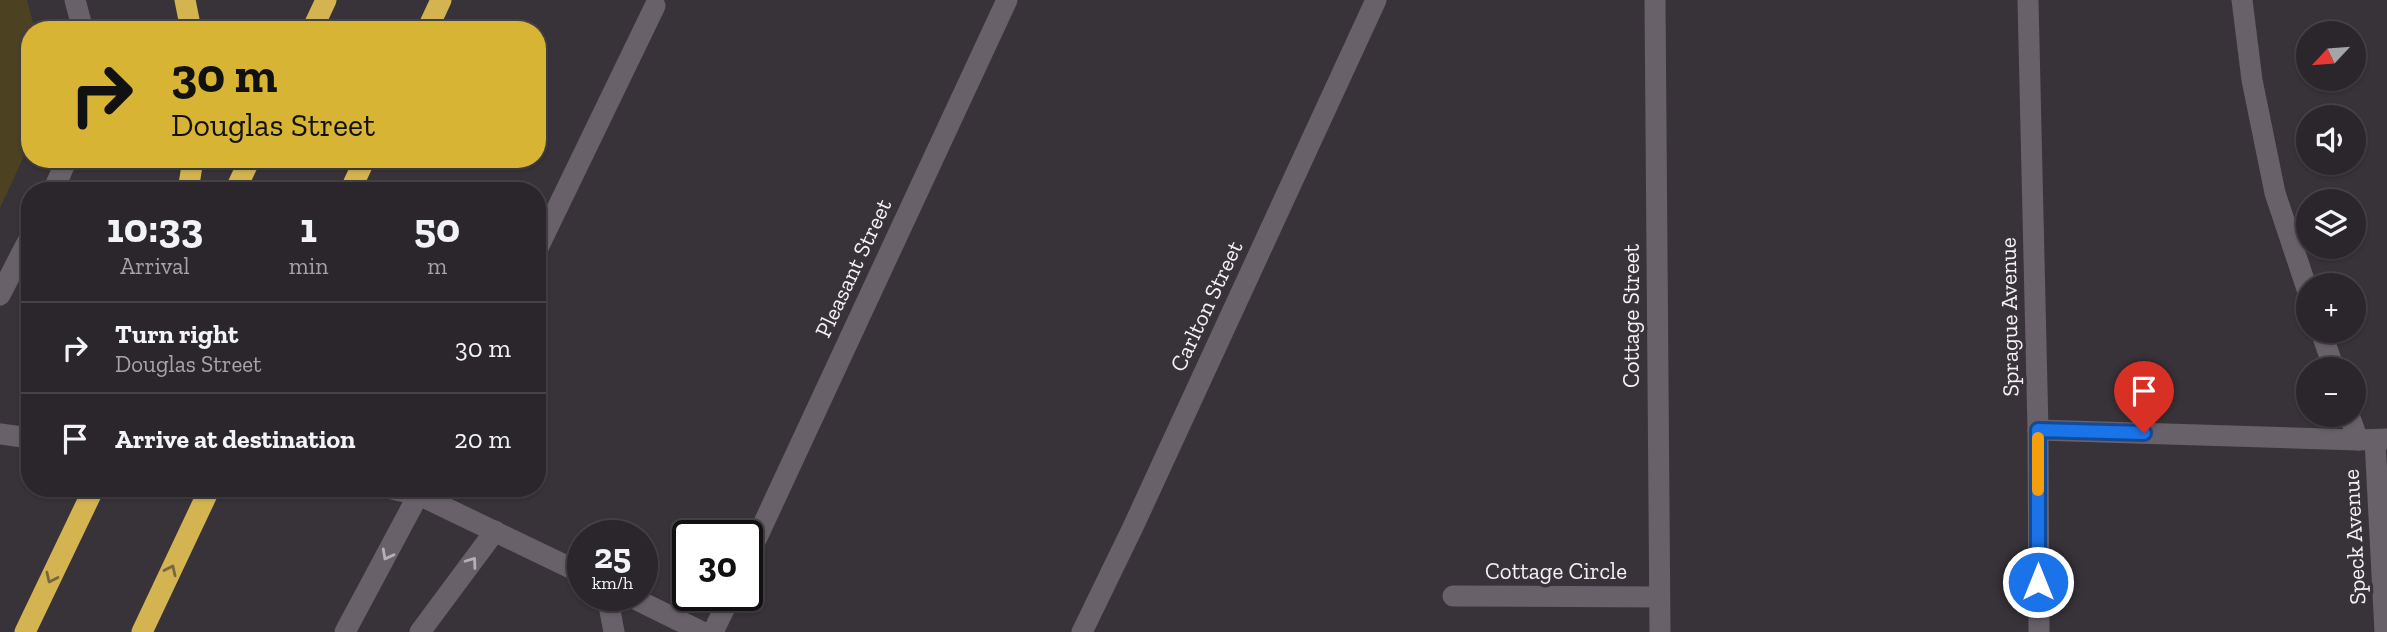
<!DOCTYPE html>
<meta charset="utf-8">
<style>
body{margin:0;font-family:"Zilla Slab",serif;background:#363237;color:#f1f3f6;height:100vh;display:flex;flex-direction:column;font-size:26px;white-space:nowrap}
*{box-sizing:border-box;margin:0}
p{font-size:23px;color:#a5a5a9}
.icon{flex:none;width:38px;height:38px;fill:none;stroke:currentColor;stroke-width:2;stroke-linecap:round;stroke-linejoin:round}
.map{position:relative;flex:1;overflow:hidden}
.panel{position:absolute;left:21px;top:182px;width:525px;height:315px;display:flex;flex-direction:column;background:#2a262b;border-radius:28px;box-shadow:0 2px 5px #0004,0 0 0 2px #464347}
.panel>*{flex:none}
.banner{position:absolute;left:21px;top:21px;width:525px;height:147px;border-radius:28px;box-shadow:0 2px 5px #0004,0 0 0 2px #464347;background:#d8b434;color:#111;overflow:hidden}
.needle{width:46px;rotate:244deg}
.fabs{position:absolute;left:2296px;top:21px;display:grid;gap:14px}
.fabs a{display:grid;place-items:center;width:70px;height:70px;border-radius:50%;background:#2a262b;box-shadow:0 2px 5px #0004,0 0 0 2px #464347;font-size:35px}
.speed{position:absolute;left:567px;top:520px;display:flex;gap:14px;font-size:35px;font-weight:700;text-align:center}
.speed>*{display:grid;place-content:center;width:91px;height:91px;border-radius:50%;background:#2a262b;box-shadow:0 2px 5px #0004,0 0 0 2px #464347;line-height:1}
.speed small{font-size:18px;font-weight:400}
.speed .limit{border:4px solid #111;border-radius:10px;background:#fff;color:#111}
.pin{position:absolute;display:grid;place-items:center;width:60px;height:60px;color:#fff;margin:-72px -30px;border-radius:50% 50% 50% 0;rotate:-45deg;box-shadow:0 0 7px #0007}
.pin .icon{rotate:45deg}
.me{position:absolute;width:77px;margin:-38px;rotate:0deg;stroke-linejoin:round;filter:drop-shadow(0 0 5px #0008)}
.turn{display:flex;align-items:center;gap:24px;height:147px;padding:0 35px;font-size:32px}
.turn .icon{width:91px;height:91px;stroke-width:2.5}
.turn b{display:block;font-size:49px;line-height:60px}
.eta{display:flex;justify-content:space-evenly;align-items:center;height:119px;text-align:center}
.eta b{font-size:42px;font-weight:700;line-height:49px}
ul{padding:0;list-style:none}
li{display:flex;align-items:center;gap:21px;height:91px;padding:0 35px;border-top:2px solid #464347}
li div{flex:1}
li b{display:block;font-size:26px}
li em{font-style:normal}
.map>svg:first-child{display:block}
.green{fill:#4c4221}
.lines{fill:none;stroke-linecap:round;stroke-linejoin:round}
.street{stroke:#686169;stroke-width:21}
.secondary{stroke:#686169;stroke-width:21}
.highway{stroke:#d3b450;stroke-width:21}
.oneway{stroke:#b5b0b6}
.oneway2{stroke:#766642}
.route-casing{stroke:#114b97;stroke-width:18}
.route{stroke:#1a73e8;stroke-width:12}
.slow{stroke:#f59e0b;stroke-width:12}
.labels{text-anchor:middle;stroke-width:7;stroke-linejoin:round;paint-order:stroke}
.street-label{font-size:23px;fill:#f4f1f5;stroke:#383239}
</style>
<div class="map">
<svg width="2387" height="632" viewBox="0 0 2387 632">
<rect width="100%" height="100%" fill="#383239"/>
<!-- green -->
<path class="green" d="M0 0H27L35 30H30V143L0 208Z"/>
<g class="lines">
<!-- street -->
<g class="street">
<path d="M1655 0 1660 632"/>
<path d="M2028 0 2038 430 2039 632"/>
<path d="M537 250 655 6"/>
<path d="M2038 430 2358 440 2387 439"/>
<path d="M747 559 1007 0"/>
<path d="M607 595 614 632"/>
<path d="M1453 596 1659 597"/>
<path d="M345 632 422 488"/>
<path d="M420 632 495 531"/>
<path d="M713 632 731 595"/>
<path d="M1082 632 1133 527 1376 0"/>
</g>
<!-- secondary -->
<g class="secondary">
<path d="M75 0 83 30"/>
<path d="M2242 0 2252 80 2275 193 2308 292"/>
<path d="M53 191 67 159"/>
<path d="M0 295 30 237"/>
<path d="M2321 331 2334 369"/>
<path d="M2349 415 2358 440"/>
<path d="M0 434 30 438"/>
<path d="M2375 440 2385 632"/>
<path d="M387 488 419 495 583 574"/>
<path d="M627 595 702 632"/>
</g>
<!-- highway -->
<g class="highway">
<path d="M185 0 191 30"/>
<path d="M312 30 326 0"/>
<path d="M427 30 441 0"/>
<path d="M188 191 193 159"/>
<path d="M235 191 250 159"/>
<path d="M350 191 365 159"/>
<path d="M25 632 94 488"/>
<path d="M142 632 210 488"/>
</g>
</g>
<!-- one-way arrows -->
<defs><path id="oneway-chevron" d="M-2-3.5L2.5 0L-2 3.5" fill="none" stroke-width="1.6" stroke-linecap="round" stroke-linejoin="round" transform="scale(1.75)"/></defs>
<g class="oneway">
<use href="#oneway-chevron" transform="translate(387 555) rotate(118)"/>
<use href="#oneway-chevron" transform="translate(472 562) rotate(-54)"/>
</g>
<g class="oneway2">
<use href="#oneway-chevron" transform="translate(171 570) rotate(-65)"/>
<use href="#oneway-chevron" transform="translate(51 578) rotate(115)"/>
</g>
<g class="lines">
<defs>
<path id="route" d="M2038 582V430L2144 433"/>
</defs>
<!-- route casing -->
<use href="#route" class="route-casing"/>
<!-- route -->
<use href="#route" class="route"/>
<!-- slow -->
<path class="slow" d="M2038 438V490"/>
</g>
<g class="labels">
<!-- street labels -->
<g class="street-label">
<text transform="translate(853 268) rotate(-65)" y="8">Pleasant Street</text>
<text transform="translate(1206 306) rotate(-65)" y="8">Carlton Street</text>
<text transform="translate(1631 316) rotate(-90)" y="8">Cottage Street</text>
<text transform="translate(2009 317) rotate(-91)" y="8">Sprague Avenue</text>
<text transform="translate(2354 537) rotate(-93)" y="8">Speck Avenue</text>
<text x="1556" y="579">Cottage Circle</text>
</g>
</g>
</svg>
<div class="fabs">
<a><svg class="needle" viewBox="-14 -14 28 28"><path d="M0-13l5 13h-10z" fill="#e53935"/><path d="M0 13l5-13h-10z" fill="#a5a5a9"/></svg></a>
<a><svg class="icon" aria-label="sound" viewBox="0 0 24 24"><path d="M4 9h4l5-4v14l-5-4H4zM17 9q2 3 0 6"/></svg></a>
<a><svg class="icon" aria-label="layers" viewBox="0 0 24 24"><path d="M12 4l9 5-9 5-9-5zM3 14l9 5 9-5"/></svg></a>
<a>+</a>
<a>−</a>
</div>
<div class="speed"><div>25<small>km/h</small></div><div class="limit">30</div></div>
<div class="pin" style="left:2144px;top:433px;background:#d93025"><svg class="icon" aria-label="arrive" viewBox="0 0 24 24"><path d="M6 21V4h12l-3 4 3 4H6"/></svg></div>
<svg class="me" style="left:2038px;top:582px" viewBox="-20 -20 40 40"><circle r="17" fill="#1a73e8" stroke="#fff" stroke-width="3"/><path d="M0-11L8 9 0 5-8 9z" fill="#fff"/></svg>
<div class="banner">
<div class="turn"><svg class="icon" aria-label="right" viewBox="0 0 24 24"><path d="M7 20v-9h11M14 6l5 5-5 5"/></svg><div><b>30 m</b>Douglas Street</div></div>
</div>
<section class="panel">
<div class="eta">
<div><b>10:33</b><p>Arrival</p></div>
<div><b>1</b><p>min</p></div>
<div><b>50</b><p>m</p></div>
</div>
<ul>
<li><svg class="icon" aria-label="right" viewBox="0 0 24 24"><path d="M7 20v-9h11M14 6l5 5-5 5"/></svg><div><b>Turn right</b><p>Douglas Street</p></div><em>30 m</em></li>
<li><svg class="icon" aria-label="arrive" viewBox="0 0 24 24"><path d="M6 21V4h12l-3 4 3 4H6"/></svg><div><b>Arrive at destination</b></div><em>20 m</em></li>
</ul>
</section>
</div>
